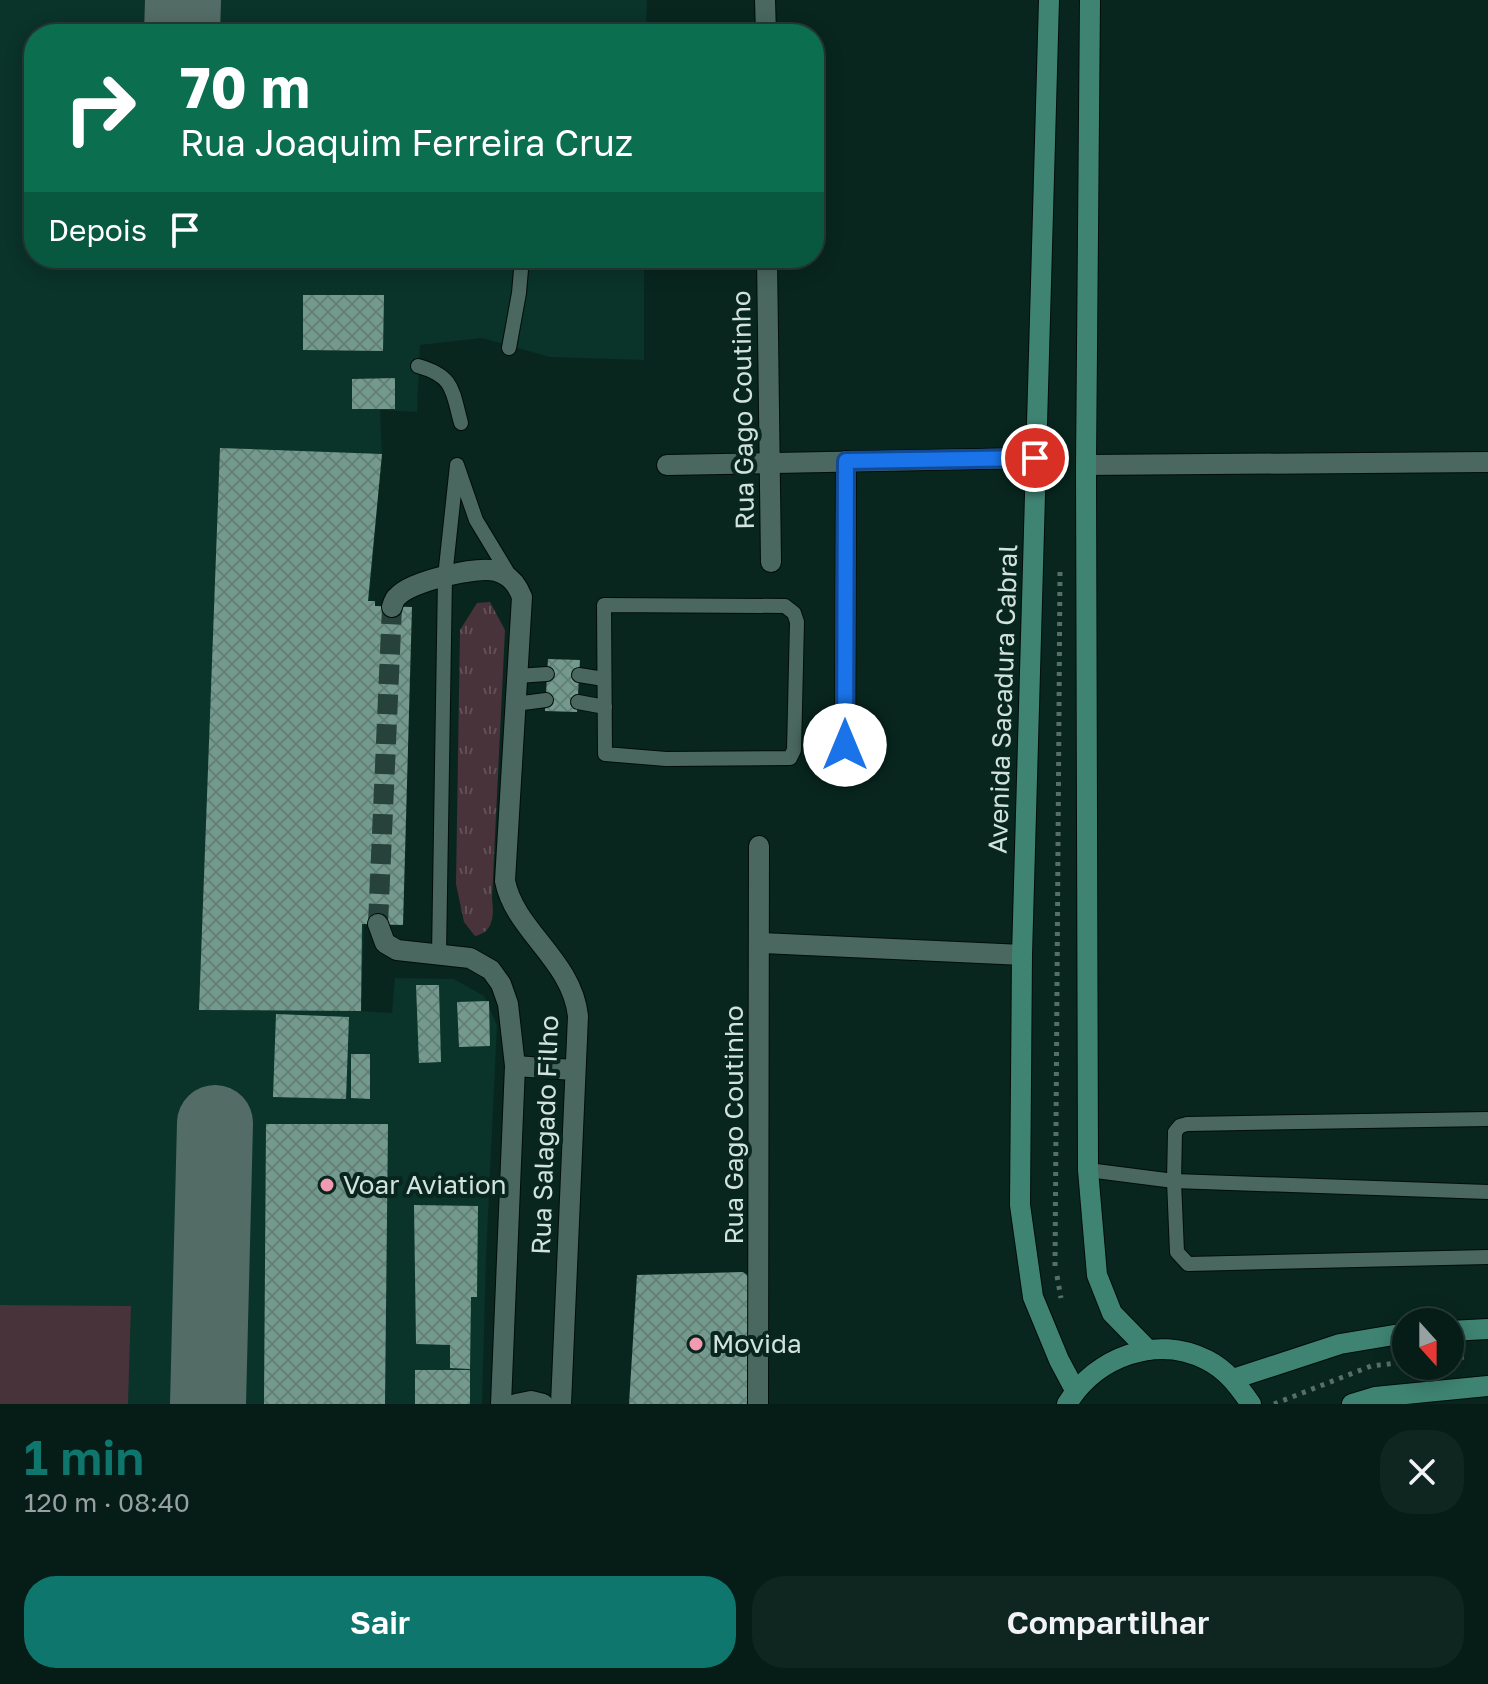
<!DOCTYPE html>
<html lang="pt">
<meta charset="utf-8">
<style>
body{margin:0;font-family:"Golos Text",sans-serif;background:#0f251f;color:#f1f3f6;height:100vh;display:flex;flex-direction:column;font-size:30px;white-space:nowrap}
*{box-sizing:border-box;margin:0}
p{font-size:26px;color:#98a1a1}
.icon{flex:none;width:44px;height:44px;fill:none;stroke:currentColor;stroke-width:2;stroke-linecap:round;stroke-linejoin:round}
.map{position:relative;height:1404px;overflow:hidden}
.panel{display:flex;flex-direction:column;background:#061c16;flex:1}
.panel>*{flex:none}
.banner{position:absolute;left:24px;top:24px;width:800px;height:244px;border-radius:32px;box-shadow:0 4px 20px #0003,0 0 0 2px #273a35;background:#0b6e4f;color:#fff;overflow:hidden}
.needle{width:52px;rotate:159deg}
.controls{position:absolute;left:1392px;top:1308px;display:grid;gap:16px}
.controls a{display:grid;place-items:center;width:72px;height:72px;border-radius:50%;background:#061c16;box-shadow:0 4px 20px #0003,0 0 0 2px #273a35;font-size:40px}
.pin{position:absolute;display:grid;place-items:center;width:68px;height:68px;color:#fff;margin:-34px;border:4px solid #fff;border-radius:50%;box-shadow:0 2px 8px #0007}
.me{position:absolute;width:88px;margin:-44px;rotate:0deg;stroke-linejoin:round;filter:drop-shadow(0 0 6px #0008)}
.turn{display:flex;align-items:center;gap:28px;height:168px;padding:0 24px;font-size:36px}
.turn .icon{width:104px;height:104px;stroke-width:2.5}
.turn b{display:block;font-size:56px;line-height:68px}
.then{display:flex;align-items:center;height:76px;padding:0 24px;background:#0003;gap:16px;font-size:30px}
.round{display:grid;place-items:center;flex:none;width:84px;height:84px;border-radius:32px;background:#0f251f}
.headline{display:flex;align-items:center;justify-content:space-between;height:136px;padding:0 24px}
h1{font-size:48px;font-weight:600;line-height:60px;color:#0f766e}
.cta{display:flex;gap:16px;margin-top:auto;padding:16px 24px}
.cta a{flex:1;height:92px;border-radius:32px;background:#0f766e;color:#fff;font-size:32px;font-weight:600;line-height:92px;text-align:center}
.cta a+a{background:#0f251f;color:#f1f3f6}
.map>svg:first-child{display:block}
.built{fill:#0a3329}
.green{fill:#473339}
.park{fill:url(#park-tufts)}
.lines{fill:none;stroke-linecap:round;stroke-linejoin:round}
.taxiway{stroke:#546c66;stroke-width:76}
.building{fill:url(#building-cross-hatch)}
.street-tunnel{stroke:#26423b;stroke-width:20;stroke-dasharray:20 10;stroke-linecap:butt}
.lane-casing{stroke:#000d08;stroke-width:16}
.street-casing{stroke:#000d08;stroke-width:22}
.secondary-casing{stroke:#000d08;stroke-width:22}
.path{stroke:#566f68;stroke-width:5;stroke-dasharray:4 6;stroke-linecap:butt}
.lane{stroke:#4a685f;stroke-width:14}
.street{stroke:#4a685f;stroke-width:20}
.secondary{stroke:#3f8473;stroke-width:20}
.route-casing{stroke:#114b97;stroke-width:20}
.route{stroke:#1a73e8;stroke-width:14}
.poi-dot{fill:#f19ab2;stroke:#08261e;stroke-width:3}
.labels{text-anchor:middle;stroke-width:8;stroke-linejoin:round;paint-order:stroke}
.street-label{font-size:26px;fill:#d2e2dd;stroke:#08261e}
.poi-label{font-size:26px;fill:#d2e2dd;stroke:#08261e;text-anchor:start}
</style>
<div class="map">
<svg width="1488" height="1404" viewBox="0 0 1488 1404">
<defs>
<pattern id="park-tufts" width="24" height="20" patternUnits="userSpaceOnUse" patternTransform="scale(2)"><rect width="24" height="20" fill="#473339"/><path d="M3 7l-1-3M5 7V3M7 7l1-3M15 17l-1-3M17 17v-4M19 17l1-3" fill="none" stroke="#615055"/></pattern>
<pattern id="building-cross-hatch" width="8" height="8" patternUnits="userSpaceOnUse" patternTransform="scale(2)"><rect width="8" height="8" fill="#749a8e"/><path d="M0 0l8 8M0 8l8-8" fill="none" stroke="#648077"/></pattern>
</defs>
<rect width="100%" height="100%" fill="#08261e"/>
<!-- built -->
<path class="built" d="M0 0H647L646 34H34V258H644V360L550 357 482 338 420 345 417 412 380 410 382 454 369 601H375V606L361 1011 392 1013 395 978 454 979 484 996 497 1025 486 1258 482 1404H0Z"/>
<!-- green -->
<path class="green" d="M0 1305 131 1306 128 1404H0Z"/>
<!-- park -->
<path class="park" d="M490 602 505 630 492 898C494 914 494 932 475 936L464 922 456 884 460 630 477 603Z"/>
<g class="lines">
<!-- taxiway -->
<g class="taxiway">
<path d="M182 34 183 0"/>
<path d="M208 1404 215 1123"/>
</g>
</g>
<!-- building -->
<g class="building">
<path d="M303 295H384L383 351 303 350Z"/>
<path d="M395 378V409H352V379Z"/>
<path d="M220 448 382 454 368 601H375V606L412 607 403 925 362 924 361 1011 199 1010Z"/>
<path d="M548 659 580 660 577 712 545 711Z"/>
<path d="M416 985H439L441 1062 419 1063Z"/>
<path d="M489 1001 490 1046 459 1047 457 1002Z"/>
<path d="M276 1014 349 1017 346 1099 273 1097Z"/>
<path d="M351 1054H370V1099L351 1098Z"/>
<path d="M266 1124H388L385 1404H264Z"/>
<path d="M414 1205 478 1206 477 1297H471L470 1369 450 1368V1345L416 1344Z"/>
<path d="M743 1272 759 1284 758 1404H629L637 1275Z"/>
<rect x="415" y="1370" width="55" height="34"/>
</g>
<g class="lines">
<!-- street-tunnel -->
<path class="street-tunnel" d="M378 924 392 607"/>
<defs>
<g id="lane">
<path d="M509 348 519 293 522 258"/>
<path d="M418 366C454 376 452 390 461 423"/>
<path d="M604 605 785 606 794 613 797 622 794 750 790 758 666 759 605 754Z"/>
<path d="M579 675 604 679"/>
<path d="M517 676 547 674"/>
<path d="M578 702 605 707"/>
<path d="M515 704 546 700"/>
<path d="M439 955 445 577 457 465 476 520 511 578"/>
<path d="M1488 1119 1187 1124 1180 1126 1175 1132 1174 1181 1177 1252 1188 1264 1488 1257"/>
<path d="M1088 1170 1174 1181 1488 1192"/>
</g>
<g id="street">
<path d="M765 0 766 34"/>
<path d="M767 258 771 562"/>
<path d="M667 465 1035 458"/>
<path d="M1086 465 1488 462"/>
<path d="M392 607C393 603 395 598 398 596 412 581 477 566 496 571 510 575 517 584 522 597L505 881C515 931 572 960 578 1016L561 1404"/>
<path d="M845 777 846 461"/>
<path d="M378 924 385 943 397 950 470 958 491 970 501 984 508 1004 515 1066 501 1404"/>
<path d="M760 943 1022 955"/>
<path d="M515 1066 574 1070"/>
<path d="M516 1404 531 1401 543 1404"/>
<path d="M758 1404 759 846"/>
</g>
<g id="secondary">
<path d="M1049 0 1022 955 1020 1205 1033 1297 1059 1360 1075 1390"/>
<path d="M1090 0 1086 465 1088 1170 1097 1275 1112 1313 1148 1350"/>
<path d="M1450 1331 1488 1329"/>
<path d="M1233 1379 1340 1344 1406 1333"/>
<path d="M1067 1404C1096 1357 1156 1334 1207 1360 1227 1370 1239 1387 1251 1404"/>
<path d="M1352 1404 1375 1397 1488 1386"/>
</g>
</defs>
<!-- lane casing -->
<use href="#lane" class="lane-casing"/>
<!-- street casing -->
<use href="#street" class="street-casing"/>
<!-- secondary casing -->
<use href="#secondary" class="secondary-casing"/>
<!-- path -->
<g class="path">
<path d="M1055 1266 1060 568"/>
<path d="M1057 1276 1061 1298"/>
<path d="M1450 1358 1465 1357"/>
<path d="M1274 1404 1371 1366 1406 1362"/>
</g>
<!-- lane -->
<use href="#lane" class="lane"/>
<!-- street -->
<use href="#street" class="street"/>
<!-- secondary -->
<use href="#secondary" class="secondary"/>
</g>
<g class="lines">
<defs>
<path id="route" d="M845 745 846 461 1035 458"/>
</defs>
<!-- route casing -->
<use href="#route" class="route-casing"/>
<!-- route -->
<use href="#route" class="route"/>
</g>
<!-- markers -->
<g class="poi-dot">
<circle cx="327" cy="1185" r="8"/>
<circle cx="696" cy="1344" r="8"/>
</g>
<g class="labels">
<!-- street labels -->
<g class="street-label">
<text transform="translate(743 410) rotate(-91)" y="9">Rua Gago Coutinho</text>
<text transform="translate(1003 699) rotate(-88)" y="9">Avenida Sacadura Cabral</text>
<text transform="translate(734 1125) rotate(-90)" y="9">Rua Gago Coutinho</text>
<text transform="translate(545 1135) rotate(-88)" y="9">Rua Salagado Filho</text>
</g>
<!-- poi labels -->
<g class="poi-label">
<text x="343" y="1194">Voar Aviation</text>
<text x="712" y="1353">Movida</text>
</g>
</g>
</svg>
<div class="controls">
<a><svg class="needle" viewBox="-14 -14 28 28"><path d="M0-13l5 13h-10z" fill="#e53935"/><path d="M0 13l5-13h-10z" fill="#98a1a1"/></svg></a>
</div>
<div class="pin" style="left:1035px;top:458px;background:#d93025"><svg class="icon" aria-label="arrive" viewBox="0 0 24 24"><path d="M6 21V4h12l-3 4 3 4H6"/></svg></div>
<svg class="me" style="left:845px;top:745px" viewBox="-20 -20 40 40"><circle r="19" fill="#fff"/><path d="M0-13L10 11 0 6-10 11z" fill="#1a73e8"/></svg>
<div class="banner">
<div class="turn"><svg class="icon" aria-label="right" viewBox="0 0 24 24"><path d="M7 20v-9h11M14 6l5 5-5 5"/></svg><div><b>70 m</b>Rua Joaquim Ferreira Cruz</div></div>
<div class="then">Depois<svg class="icon" aria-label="arrive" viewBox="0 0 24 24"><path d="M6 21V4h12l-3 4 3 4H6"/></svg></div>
</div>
</div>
<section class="panel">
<div class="headline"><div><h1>1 min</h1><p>120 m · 08:40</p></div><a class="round"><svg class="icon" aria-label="close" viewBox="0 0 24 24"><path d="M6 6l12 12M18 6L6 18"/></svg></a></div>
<div class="cta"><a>Sair</a><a>Compartilhar</a></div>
</section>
